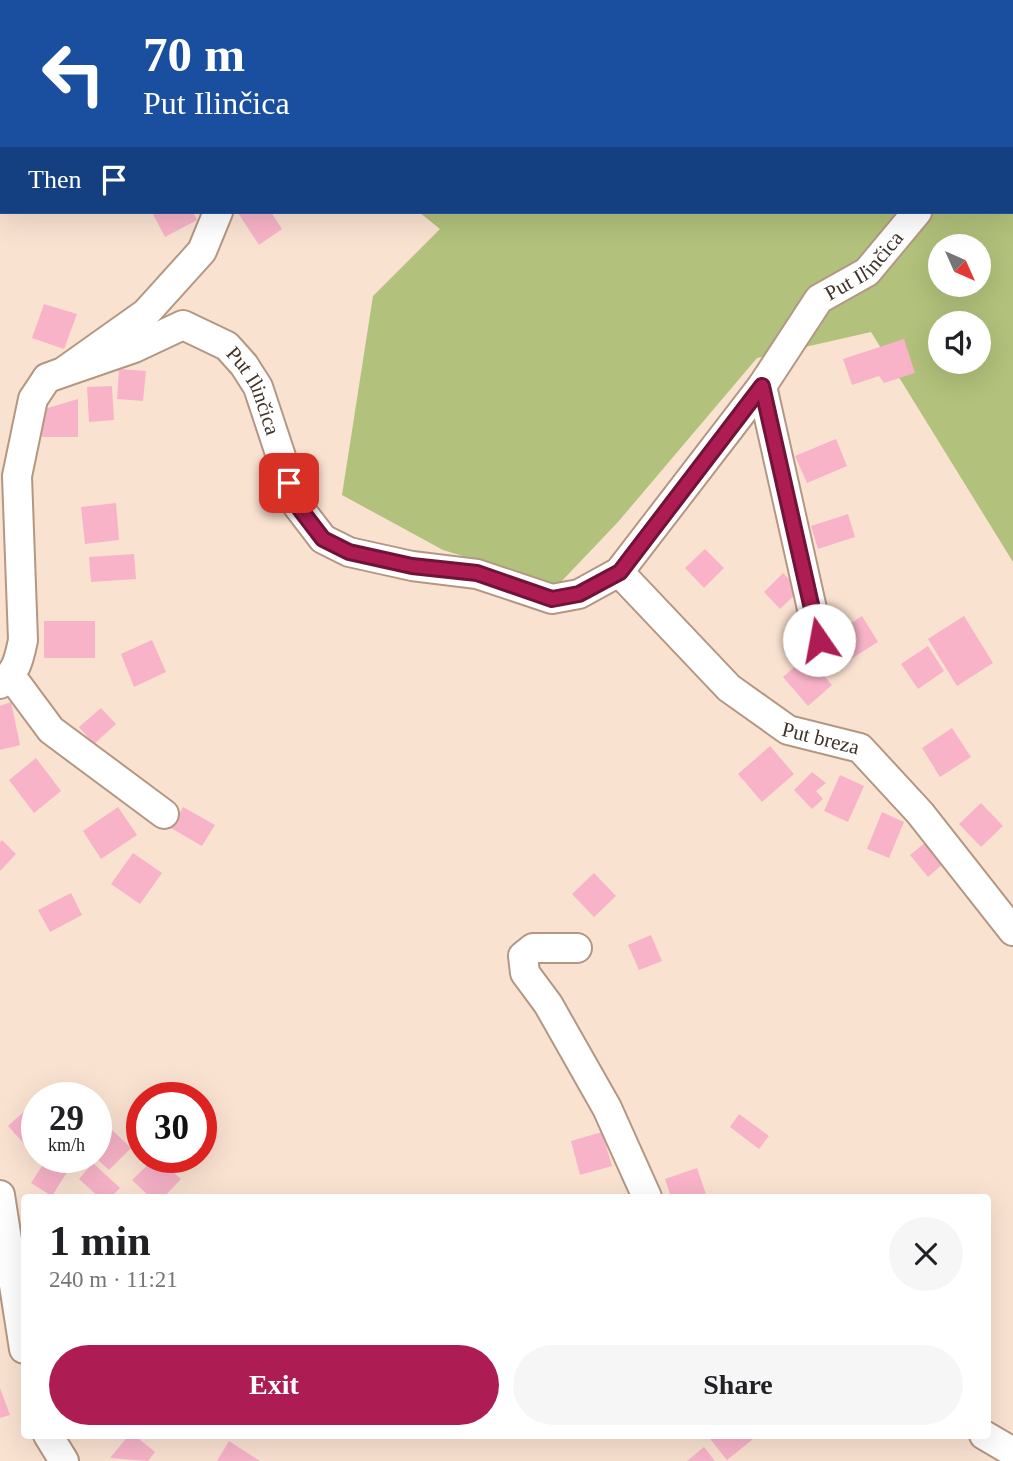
<!DOCTYPE html>
<meta charset="utf-8">
<style>
body{margin:0;font-family:"Times New Roman",serif;background:#f6f6f6;color:#202124;height:100vh;display:flex;flex-direction:column;font-size:26px;white-space:nowrap}
*{box-sizing:border-box;margin:0}
p{font-size:23px;color:#757577}
.icon{flex:none;width:38px;height:38px;fill:none;stroke:currentColor;stroke-width:2;stroke-linecap:round;stroke-linejoin:round}
.map{position:relative;flex:1;overflow:hidden}
.sheet{position:absolute;left:21px;top:1194px;width:970px;height:245px;display:flex;flex-direction:column;background:#fff;border-radius:7px;box-shadow:0 7px 28px #0002}
.sheet>*{flex:none}
.banner{position:absolute;left:0px;top:0px;width:1013px;height:214px;box-shadow:0 7px 28px #0002;background:#1a4fa0;color:#fff;overflow:hidden}
.needle{width:46px;rotate:135deg}
.fabs{position:absolute;left:928px;top:234px;display:grid;gap:14px}
.fabs a{display:grid;place-items:center;width:63px;height:63px;border-radius:50%;background:#fff;box-shadow:0 7px 28px #0002;font-size:35px}
.speed{position:absolute;left:21px;top:1082px;display:flex;gap:14px;font-size:35px;font-weight:700;text-align:center}
.speed>*{display:grid;place-content:center;width:91px;height:91px;border-radius:50%;background:#fff;box-shadow:0 7px 28px #0002;line-height:1}
.speed small{font-size:18px;font-weight:400}
.speed .limit{border:10px solid #d22;background:#fff;color:#111}
.pin{position:absolute;display:grid;place-items:center;width:60px;height:60px;color:#fff;margin:-30px;border-radius:14px;box-shadow:0 4px 10px #0006}
.me{position:absolute;width:77px;margin:-38px;rotate:348deg;stroke-linejoin:round;filter:drop-shadow(0 0 5px #0008)}
.turn{display:flex;align-items:center;gap:24px;height:147px;padding:0 28px;font-size:32px}
.turn .icon{width:91px;height:91px;stroke-width:2.5}
.turn b{display:block;font-size:49px;line-height:60px}
.then{display:flex;align-items:center;height:66px;padding:0 28px;background:#0003;gap:14px;font-size:26px}
.round{display:grid;place-items:center;flex:none;width:74px;height:74px;border-radius:37px;background:#f6f6f6}
.overview{display:flex;align-items:center;justify-content:space-between;height:119px;padding:0 28px}
h1{font-size:42px;font-weight:800;line-height:52px}
.action{display:flex;gap:14px;margin-top:auto;padding:14px 28px}
.action a{flex:1;height:80px;border-radius:42px;background:#ad1d54;color:#fff;font-size:28px;font-weight:800;line-height:80px;text-align:center}
.action a+a{background:#f6f6f6;color:#202124}
.map>svg:first-child{display:block}
.green{fill:#b2c17b;fill-rule:evenodd}
.building{fill:#f8b3c8}
.lines{fill:none;stroke-linecap:round;stroke-linejoin:round}
.street-casing{stroke:#b49783;stroke-width:32}
.path{stroke:#b3a092;stroke-width:4.5;stroke-dasharray:5 5;stroke-linecap:butt}
.street{stroke:#fff;stroke-width:28}
.route-casing{stroke:#701337;stroke-width:18}
.route{stroke:#ad1d54;stroke-width:12}
.labels{text-anchor:middle;stroke-width:5;stroke-linejoin:round;paint-order:stroke}
.street-label{font-size:21px;fill:#3f332a;stroke:#fae2d1}
</style>
<div class="map">
<svg width="1013" height="1461" viewBox="0 0 1013 1461">
<rect width="100%" height="100%" fill="#fae2d1"/>
<!-- green -->
<path class="green" d="M133 0H1013V562L871 332 757 358 618 522 558 585 443 550 342 495 373 296 440 229 419 212H1012V2ZM940 247H978V285H940ZM940 324H978V362H940Z"/>
<!-- building -->
<g class="building">
<path d="M152 212H193L197 220 165 237Z"/>
<path d="M240 212H271L282 229 259 245 238 213Z"/>
<path d="M44 304 77 314 64 349 32 338Z"/>
<path d="M904 339 915 373 884 383 879 376 852 385 843 359Z"/>
<path d="M119 369 146 371 143 401 117 399Z"/>
<path d="M112 386 114 420 89 422 87 387Z"/>
<path d="M78 399V437H42L41 410Z"/>
<path d="M836 439 847 466 807 483 795 456Z"/>
<path d="M116 503 119 540 85 544 81 507Z"/>
<path d="M848 514 855 537 818 549 811 526Z"/>
<path d="M705 549 724 568 704 588 685 568Z"/>
<path d="M134 554 136 579 91 582 89 557Z"/>
<path d="M783 573 800 590 780 609 764 592Z"/>
<path d="M862 616 878 642 851 659 835 634Z"/>
<path d="M964 616 993 663 957 686 928 639Z"/>
<rect x="44" y="621" width="51" height="37"/>
<path d="M152 640 166 672 134 687 121 654Z"/>
<path d="M928 646 944 671 918 689 901 664Z"/>
<path d="M807 656 832 685 808 706 783 677Z"/>
<path d="M11 702 20 745 0 750V706Z"/>
<path d="M101 708 116 724 94 744 79 727Z"/>
<path d="M952 728 971 757 940 777 922 748Z"/>
<path d="M770 746 794 774 762 802 738 774Z"/>
<path d="M36 758 61 791 34 813 9 780Z"/>
<path d="M812 772 826 783 816 791 823 799 812 809 794 790Z"/>
<path d="M840 775 864 786 848 822 824 811Z"/>
<path d="M981 803 1003 826 981 847 959 824Z"/>
<path d="M118 807 137 835 101 859 83 831Z"/>
<path d="M183 807 215 825 202 846 171 828Z"/>
<path d="M882 812 904 822 889 858 867 849Z"/>
<path d="M2 840 16 854 0 871V842Z"/>
<path d="M926 842 944 863 928 877 910 855Z"/>
<path d="M133 853 162 873 140 904 111 884Z"/>
<path d="M594 873 616 896 594 917 572 894Z"/>
<path d="M71 893 82 915 50 932 38 910Z"/>
<path d="M651 935 662 961 639 970 628 945Z"/>
<path d="M28 1108 37 1119V1140L28 1148 8 1126Z"/>
<path d="M739 1114 769 1136 759 1149 730 1127Z"/>
<path d="M112 1130 131 1148 109 1170 96 1158V1146Z"/>
<path d="M602 1132 612 1166 580 1175 571 1141Z"/>
<path d="M48 1157H56L71 1166 52 1196 31 1183Z"/>
<path d="M156 1157 181 1179 164 1197H150L132 1180Z"/>
<path d="M93 1163 120 1188 111 1197H99L79 1179Z"/>
<path d="M697 1168 707 1197H671L665 1179Z"/>
<path d="M0 1388 10 1415 0 1418Z"/>
<path d="M129 1435H134L155 1452 148 1461 110 1458Z"/>
<path d="M707 1435H758L727 1460Z"/>
<path d="M229 1441 260 1461H217Z"/>
<path d="M704 1447 715 1461H687Z"/>
</g>
<g class="lines">
<defs>
<g id="street">
<path d="M462 0V2"/>
<path id="s1" d="M47 378 134 348 183 325 227 346 244 365 258 387 297 505 323 539 349 552 412 566 477 574 552 599 579 594 619 572 762 386 819 299 867 272 917 212"/>
<path d="M762 386 819 640"/>
<path id="s2" d="M619 572 729 688 788 730 860 748 920 813 1013 931"/>
<path d="M11 676 51 730 164 814"/>
<path d="M0 684C17 672 19 659 23 640L17 476 33 399 47 378 63 372 146 313 202 251 218 212"/>
<path d="M577 948H533L523 956 525 973 548 1004 607 1108 647 1197"/>
<path d="M0 1195 24 1349"/>
<path d="M48 1435 64 1461"/>
<path d="M984 1435 1013 1452"/>
</g>
</defs>
<!-- street casing -->
<use href="#street" class="street-casing"/>
<!-- path -->
<path class="path" d="M1012 188 1013 187"/>
<!-- street -->
<use href="#street" class="street"/>
</g>
<g class="lines">
<defs>
<path id="route" d="M289 483 297 505 323 539 349 552 412 566 477 573 552 599 579 594 620 572 762 386 819 640"/>
</defs>
<!-- route casing -->
<use href="#route" class="route-casing"/>
<!-- route -->
<use href="#route" class="route"/>
</g>
<g class="labels">
<!-- street labels -->
<g class="street-label">
<text dy="7" stroke="none"><textPath href="#s1" startOffset="1120">Put Ilinčica</textPath></text>
<text dy="7" stroke="none"><textPath href="#s1" startOffset="248">Put Ilinčica</textPath></text>
<text dy="7" stroke="none"><textPath href="#s2" startOffset="266">Put breza</textPath></text>
</g>
</g>
</svg>
<div class="fabs">
<a><svg class="needle" viewBox="-14 -14 28 28"><path d="M0-13l5 13h-10z" fill="#e53935"/><path d="M0 13l5-13h-10z" fill="#757577"/></svg></a>
<a><svg class="icon" aria-label="sound" viewBox="0 0 24 24"><path d="M4 9h4l5-4v14l-5-4H4zM17 9q2 3 0 6"/></svg></a>
</div>
<div class="speed"><div>29<small>km/h</small></div><div class="limit">30</div></div>
<div class="pin" style="left:289px;top:483px;background:#d93025"><svg class="icon" aria-label="arrive" viewBox="0 0 24 24"><path d="M6 21V4h12l-3 4 3 4H6"/></svg></div>
<svg class="me" style="left:819px;top:640px" viewBox="-20 -20 40 40"><circle r="19" fill="#fff"/><path d="M0-13L10 11 0 6-10 11z" fill="#ad1d54"/></svg>
<div class="banner">
<div class="turn"><svg class="icon" aria-label="left" viewBox="0 0 24 24"><path d="M17 20v-9H6M10 6l-5 5 5 5"/></svg><div><b>70 m</b>Put Ilinčica</div></div>
<div class="then">Then<svg class="icon" aria-label="arrive" viewBox="0 0 24 24"><path d="M6 21V4h12l-3 4 3 4H6"/></svg></div>
</div>
<section class="sheet">
<div class="overview"><div><h1>1 min</h1><p>240 m · 11:21</p></div><a class="round"><svg class="icon" aria-label="close" viewBox="0 0 24 24"><path d="M6 6l12 12M18 6L6 18"/></svg></a></div>
<div class="action"><a>Exit</a><a>Share</a></div>
</section>
</div>
